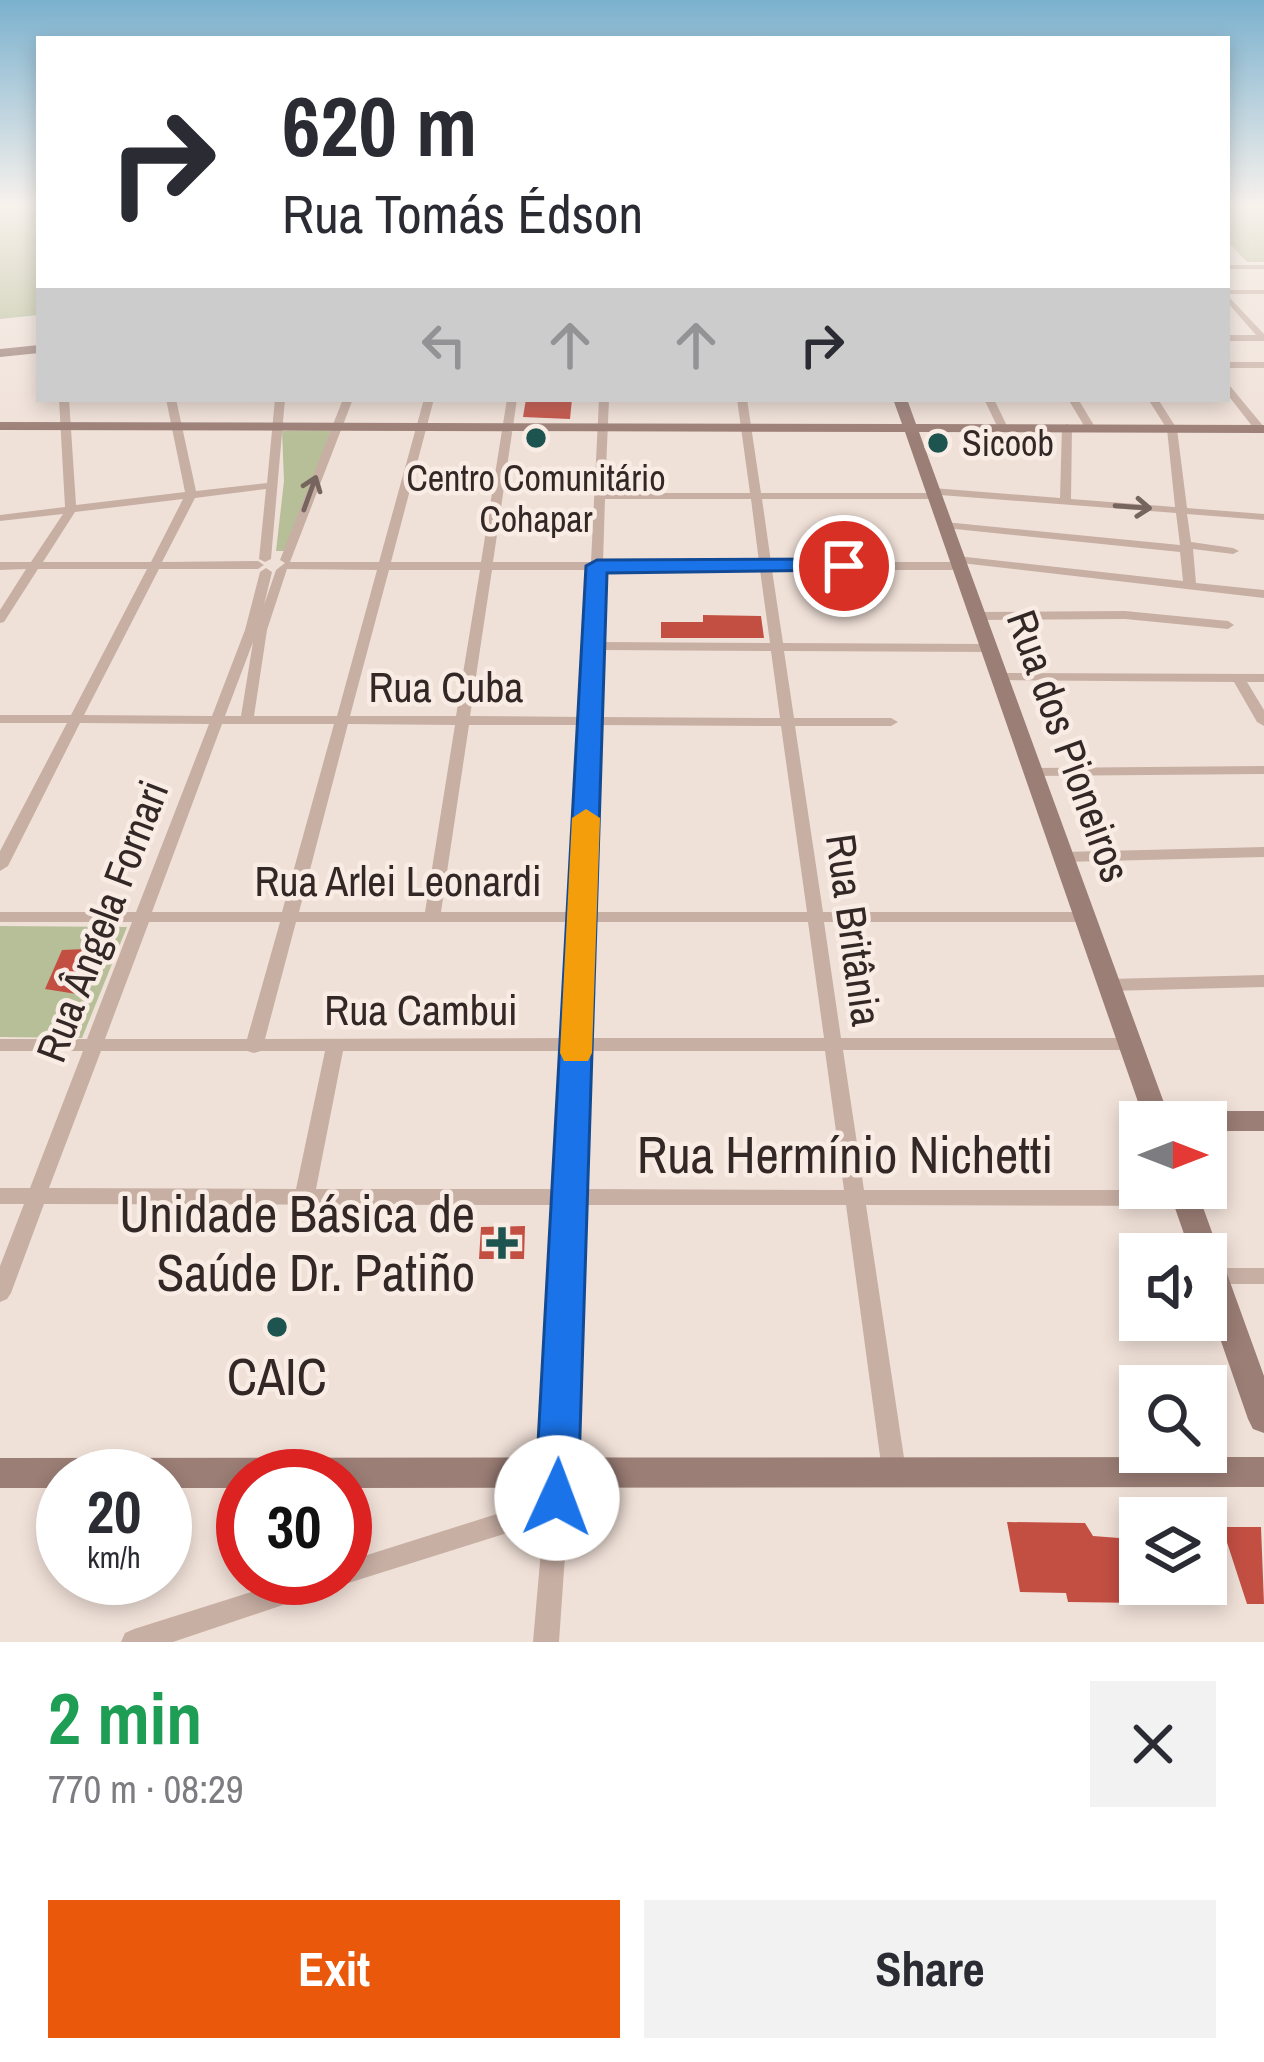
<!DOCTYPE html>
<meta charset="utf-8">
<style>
body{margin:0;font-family:"Archivo Narrow",sans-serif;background:#f2f2f3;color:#2b2b33;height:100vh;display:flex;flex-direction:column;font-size:45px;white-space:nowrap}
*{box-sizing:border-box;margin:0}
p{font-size:39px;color:#7c7c81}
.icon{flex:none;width:66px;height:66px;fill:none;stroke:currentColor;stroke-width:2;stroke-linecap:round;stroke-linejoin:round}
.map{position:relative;height:1642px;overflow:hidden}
.side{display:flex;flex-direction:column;background:#fff;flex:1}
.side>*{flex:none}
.top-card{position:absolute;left:36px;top:36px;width:1194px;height:366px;border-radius:0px;box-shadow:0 6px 18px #0003;background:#fff;color:#2b2b33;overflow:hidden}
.needle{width:78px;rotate:90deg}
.tools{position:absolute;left:1119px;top:1101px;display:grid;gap:24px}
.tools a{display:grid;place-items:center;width:108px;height:108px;border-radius:0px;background:#fff;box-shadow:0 6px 18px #0003;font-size:60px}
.speed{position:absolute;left:36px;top:1449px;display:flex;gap:24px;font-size:60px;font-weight:700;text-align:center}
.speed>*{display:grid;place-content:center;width:156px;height:156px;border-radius:50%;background:#fff;box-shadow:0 6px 18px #0003;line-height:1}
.speed small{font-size:30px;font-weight:400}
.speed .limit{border:18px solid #d22;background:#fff;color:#111}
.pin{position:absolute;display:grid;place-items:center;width:102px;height:102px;color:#fff;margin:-51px;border:6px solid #fff;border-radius:50%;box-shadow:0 3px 12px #0007}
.me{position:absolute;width:132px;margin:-66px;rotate:2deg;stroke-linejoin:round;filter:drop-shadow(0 0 9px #0008)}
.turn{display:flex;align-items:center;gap:42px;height:252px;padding:0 48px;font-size:54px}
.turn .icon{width:156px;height:156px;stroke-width:2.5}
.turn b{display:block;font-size:84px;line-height:102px}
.lanes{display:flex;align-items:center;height:114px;padding:0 48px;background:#0003;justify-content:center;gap:60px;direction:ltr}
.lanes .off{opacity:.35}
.round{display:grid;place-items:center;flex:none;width:126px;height:126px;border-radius:0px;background:#f2f2f3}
.head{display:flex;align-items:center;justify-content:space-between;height:204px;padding:0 48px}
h1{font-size:72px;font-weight:700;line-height:90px;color:#1e9e55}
.cta{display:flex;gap:24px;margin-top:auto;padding:24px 48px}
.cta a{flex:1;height:138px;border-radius:0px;background:#ea580c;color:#fff;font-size:48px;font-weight:700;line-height:138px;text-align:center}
.cta a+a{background:#f2f2f3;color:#2b2b33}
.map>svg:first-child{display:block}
.green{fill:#b7bf99}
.building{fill:#c34f43}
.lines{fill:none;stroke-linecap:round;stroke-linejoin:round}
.street{fill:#c8afa4;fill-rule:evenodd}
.secondary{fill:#9b7e76;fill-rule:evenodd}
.oneway{stroke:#76655f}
.route{fill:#1a73e8;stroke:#114b97;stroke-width:3}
.slow{fill:#f59e0b}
.poi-dot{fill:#1d544f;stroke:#f8ece4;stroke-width:4.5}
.labels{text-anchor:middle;stroke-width:9;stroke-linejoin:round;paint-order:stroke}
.far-poi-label{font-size:36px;fill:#332826;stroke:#f8ece4;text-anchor:start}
.street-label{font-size:42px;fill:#332826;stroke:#f8ece4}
.near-street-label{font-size:51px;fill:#332826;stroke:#f8ece4}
.near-poi-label{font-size:51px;fill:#332826;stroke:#f8ece4;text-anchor:end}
</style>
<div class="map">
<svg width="1264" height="1642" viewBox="0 0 1264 1642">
<rect width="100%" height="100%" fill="#f0e1d8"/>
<!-- green -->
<g class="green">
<path d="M0 207H39V315L0 319Z"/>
<path d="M1227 207H1264V262H1247L1227 241Z"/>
<path d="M331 430 288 551H276L284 481 282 431Z"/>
<path d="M0 926 127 927 82 1038 0 1037Z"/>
</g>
<!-- building -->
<g class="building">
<path d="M526 399H572L570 419 523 417Z"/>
<path d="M703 615 761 616 764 638H661V622H703Z"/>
<path d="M108 948 95 984 88 985 83 995 45 989 62 950Z"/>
<path d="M525 1226 524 1259H479L481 1227Z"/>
<path d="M1007 1522 1085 1523 1093 1536 1119 1538 1124 1530H1140V1584H1214L1220 1604 1068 1602 1066 1593 1020 1592Z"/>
<path d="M1222 1527H1261L1264 1604H1247Z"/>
</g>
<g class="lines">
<!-- street -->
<g class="street">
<rect x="1227" y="265" width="37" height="4"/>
<rect x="1227" y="290" width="37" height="4"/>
<path d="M1227 295 1264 334V341H1227V335H1256L1227 302Z"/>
<rect x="1227" y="362" width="37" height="6"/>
<path d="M1227 385 1230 386 1264 427V431H1256L1227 394Z"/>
<path d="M59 399H69L76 505 185 492 166 399H176L196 491 267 483 275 399H285L271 559 265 562 259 559 266 489 195 498 162 562 258 561 264 565 258 569H159L84 715 212 716 245 630 260 572 266 568 272 572 264 605 276 570 285 563 280 560 343 399H353L290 562H379L424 399H434L391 562H481L507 399H517L493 562H591L599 399H609L605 493H750L737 399H747L761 493H929V489L933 488 1060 498 1062 427 1067 424 1072 427 1071 499 1175 507 1167 429 1148 399H1158L1177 429 1187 508 1264 514V520L1187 514 1191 542 1233 548 1239 551 1233 554 1193 549 1196 583 1264 590V598L961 563 965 566 959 570H772L783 643 989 644 995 648 989 652 784 651 794 718H891L898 722 891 726H795L823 912H1085L1093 917 1085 922H824L841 1038H1130L1136 1040 1139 1044 1136 1048 1130 1050H843L864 1190H1185L1192 1193 1195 1198 1192 1203 1185 1206 866 1205 906 1471 902 1479 894 1482 886 1479 882 1471 846 1205H579L569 1498 559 1642H533L544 1516 504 1534 342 1585 173 1642H121L125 1633 134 1629 296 1578H345V1562L500 1513 545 1492 560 1205 44 1204 11 1293 7 1299 0 1302V1266L24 1204H0V1188H30L83 1051H0V1039H87L132 922H0V912H136L209 724 80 723 8 866 0 871V851L67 723H0V715H71L147 569H38L4 622 0 623V610L26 569 0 570V562H31L63 514 0 521V515L65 507ZM940 495 1176 513 1180 545 945 522 939 525 945 528 1180 552 1183 581 957 556 951 559 957 562H771L762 499H935L939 498ZM183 499 151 562H43L75 512ZM605 499H751L759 562H603ZM287 569 377 570 337 716H254L267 630ZM389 570H480L456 716H350ZM492 570H591L584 717 470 716ZM603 570H760L770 643 600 642ZM253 642 241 716H225ZM600 650 771 651 780 718 597 717ZM222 724H334L282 912H152ZM348 724 455 725 425 912H299ZM469 725H583L574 912H441ZM597 725 781 726 807 912H590ZM149 922H280L247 1039H105ZM296 922H573L568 1038 265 1039ZM590 922H808L824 1038H586ZM101 1051H247L254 1053 261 1051H325L296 1189 49 1188ZM343 1051H567L560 1189H316ZM585 1051H825L844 1190 580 1189Z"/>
<path d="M984 399H994L1007 426 1006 428H998Z"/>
<path d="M1068 399H1078L1095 427 1094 429H1086Z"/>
<path d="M1125 611 1228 621 1234 625 1228 629 1125 619 978 620 972 616 978 612Z"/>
<path d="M999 673 1264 674V682H1247L1264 710V726L1257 722 1234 682 994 680 992 677Z"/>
<path d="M1264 766V774L1033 776 1026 772 1033 768Z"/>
<path d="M1264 847V857L1063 862 1055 857 1063 852Z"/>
<path d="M1264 975V987L1109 991 1103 989 1100 985 1103 981 1109 979Z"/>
<path d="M1213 1268H1264V1284H1213L1206 1282V1270Z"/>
</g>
<!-- secondary -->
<g class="secondary">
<path d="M39 345V353L0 357V349Z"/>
<path d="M893 399H907L916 424 1264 425V433L919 432 1167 1111H1264V1131H1206V1122H1145L905 432 0 430V422L902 424Z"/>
<path d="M1168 1188H1196L1264 1376V1433L1253 1429 1248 1419 1206 1298V1254H1191Z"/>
<path d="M1264 1457V1487L345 1488V1476H243V1488H165V1476H63V1488H0V1458Z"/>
</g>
</g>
<!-- one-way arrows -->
<defs><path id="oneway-shaft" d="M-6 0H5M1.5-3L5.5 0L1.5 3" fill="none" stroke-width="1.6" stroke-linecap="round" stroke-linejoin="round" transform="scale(3)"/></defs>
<g class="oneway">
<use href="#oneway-shaft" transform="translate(310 493) rotate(-70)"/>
<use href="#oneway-shaft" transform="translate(1133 507) rotate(4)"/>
</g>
<!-- sky -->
<linearGradient id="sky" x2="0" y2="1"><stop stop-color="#7bb1ce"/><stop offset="0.47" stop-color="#f8f2ed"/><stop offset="1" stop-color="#f8f2ed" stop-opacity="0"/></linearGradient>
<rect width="1264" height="437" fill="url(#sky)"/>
<!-- route -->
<path class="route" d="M844 559 854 566 851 570 607 573 578 1498 572 1512 557 1518 542 1512 535 1498 586 566 597 560Z"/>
<!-- slow -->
<path class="slow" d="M586 809 600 818 592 1053 588 1061H564L560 1053 572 818Z"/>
<!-- markers -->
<g class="poi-dot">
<circle cx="536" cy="438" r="12"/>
<circle cx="938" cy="443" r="12"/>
<path d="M496 1225h12v12h12v12h-12v12h-12v-12h-12v-12h12z"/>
<circle cx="277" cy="1327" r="12"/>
</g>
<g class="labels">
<!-- far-poi labels -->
<g class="far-poi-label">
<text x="962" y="456">Sicoob</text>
<text x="536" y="491" text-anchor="middle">Centro Comunitário<tspan x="536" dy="41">Cohapar</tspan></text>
</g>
<!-- street labels -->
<g class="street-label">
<text x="446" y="702">Rua Cuba</text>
<text transform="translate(1069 746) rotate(70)" y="15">Rua dos Pioneiros</text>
<text x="398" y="896">Rua Arlei Leonardi</text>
<text transform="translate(102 921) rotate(-69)" y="15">Rua Ângela Fornari</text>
<text transform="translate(854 930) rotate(82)" y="15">Rua Britânia</text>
<text x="421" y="1025">Rua Cambui</text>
</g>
<!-- near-street labels -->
<g class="near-street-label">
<text x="845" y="1173">Rua Hermínio Nichetti</text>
</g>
<!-- near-poi labels -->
<g class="near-poi-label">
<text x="475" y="1232">Unidade Básica de<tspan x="475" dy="59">Saúde Dr. Patiño</tspan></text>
<text x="277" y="1395" text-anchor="middle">CAIC</text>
</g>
</g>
</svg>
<div class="tools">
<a><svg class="needle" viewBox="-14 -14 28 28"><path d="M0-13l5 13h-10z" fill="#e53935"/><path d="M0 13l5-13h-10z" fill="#7c7c81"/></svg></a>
<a><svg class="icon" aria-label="sound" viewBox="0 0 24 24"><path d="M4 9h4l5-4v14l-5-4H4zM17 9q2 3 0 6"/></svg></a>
<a><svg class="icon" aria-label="search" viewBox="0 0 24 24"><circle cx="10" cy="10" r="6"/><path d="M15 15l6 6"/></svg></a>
<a><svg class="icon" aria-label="layers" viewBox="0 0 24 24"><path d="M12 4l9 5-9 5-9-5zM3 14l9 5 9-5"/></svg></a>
</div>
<div class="speed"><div>20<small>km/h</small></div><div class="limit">30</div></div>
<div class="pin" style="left:844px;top:566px;background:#d93025"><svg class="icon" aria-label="arrive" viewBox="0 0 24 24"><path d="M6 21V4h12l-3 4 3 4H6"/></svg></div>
<svg class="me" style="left:557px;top:1498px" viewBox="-20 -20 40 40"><circle r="19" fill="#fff"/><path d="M0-13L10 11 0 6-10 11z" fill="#1a73e8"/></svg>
<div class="top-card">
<div class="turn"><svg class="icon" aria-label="right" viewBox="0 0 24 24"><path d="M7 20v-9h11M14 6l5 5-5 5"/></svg><div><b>620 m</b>Rua Tomás Édson</div></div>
<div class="lanes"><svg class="icon off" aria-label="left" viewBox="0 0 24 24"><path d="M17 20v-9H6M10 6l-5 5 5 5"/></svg><svg class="icon off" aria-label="ahead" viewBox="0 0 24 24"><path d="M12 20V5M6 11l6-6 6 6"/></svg><svg class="icon off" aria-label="ahead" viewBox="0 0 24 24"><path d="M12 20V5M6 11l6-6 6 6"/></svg><svg class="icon" aria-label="right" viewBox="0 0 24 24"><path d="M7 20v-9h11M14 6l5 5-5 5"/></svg></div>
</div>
</div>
<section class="side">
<div class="head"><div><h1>2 min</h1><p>770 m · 08:29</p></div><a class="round"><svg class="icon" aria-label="close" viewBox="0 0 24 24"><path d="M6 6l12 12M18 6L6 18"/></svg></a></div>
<div class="cta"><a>Exit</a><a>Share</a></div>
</section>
